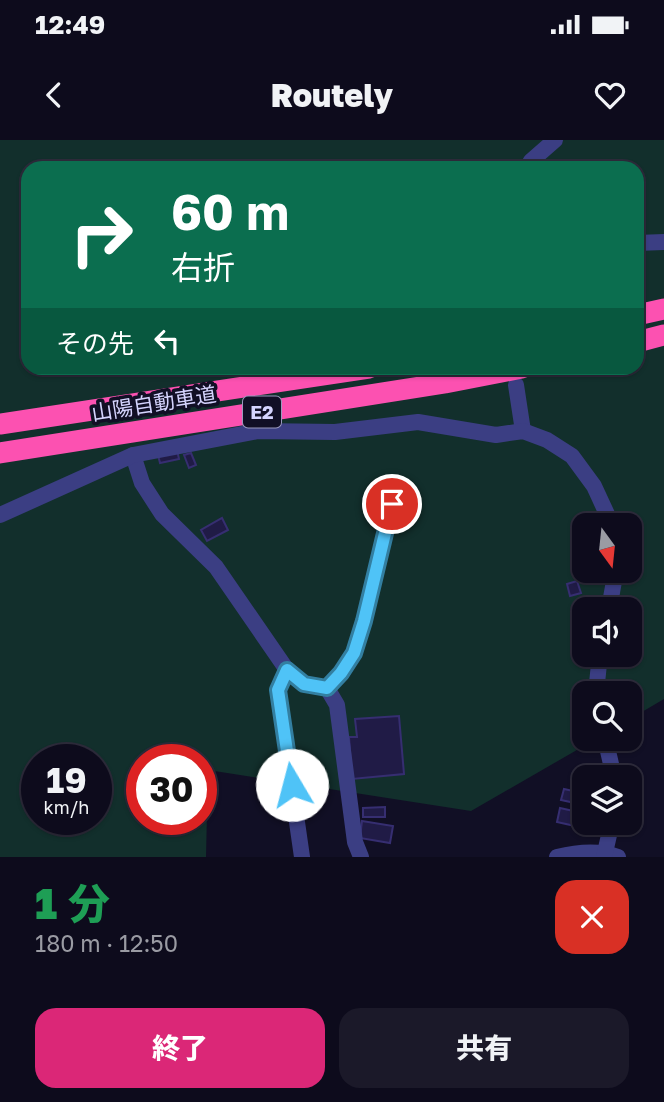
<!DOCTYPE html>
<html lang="ja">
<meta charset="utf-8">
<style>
body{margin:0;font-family:"Golos Text","Noto Sans JP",sans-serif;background:#1b1929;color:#f1f3f6;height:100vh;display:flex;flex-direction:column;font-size:26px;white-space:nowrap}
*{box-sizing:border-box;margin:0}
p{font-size:23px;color:#9a9ba3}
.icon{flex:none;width:38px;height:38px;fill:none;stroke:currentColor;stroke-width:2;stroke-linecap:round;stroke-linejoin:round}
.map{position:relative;height:717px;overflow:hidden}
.side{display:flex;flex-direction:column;background:#0d0b1c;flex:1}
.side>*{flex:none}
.top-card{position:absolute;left:21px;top:21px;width:623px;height:214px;border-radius:21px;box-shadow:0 2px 5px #0004,0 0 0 2px #2d2b3b;background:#0b6e4f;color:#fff;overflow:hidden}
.needle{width:46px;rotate:165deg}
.buttons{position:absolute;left:572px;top:373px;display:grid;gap:14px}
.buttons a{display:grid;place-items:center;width:70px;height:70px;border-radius:14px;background:#0d0b1c;box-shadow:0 2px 5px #0004,0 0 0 2px #2d2b3b;font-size:35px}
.speed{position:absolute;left:21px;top:604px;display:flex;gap:14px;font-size:35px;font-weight:700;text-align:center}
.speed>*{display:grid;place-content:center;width:91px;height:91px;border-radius:50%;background:#0d0b1c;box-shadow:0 2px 5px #0004,0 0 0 2px #2d2b3b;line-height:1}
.speed small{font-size:18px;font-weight:400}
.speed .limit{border:10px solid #d22;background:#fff;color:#111}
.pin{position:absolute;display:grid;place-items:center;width:60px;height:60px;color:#fff;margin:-30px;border:4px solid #fff;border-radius:50%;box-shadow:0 2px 7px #0007}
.me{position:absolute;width:77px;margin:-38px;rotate:352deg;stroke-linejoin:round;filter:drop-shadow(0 0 5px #0008)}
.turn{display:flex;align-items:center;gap:24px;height:147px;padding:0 35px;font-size:32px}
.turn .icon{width:91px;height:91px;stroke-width:2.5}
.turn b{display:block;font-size:49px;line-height:60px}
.then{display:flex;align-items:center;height:66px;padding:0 35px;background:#0003;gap:14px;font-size:26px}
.round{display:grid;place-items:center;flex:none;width:74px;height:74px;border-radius:21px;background:#1b1929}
.headline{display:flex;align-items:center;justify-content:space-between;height:119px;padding:0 35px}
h1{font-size:42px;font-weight:800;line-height:52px;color:#1e9e55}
.primary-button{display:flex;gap:14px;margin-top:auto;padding:14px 35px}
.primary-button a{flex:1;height:80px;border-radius:21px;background:#db2777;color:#fff;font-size:28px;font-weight:800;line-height:80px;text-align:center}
.primary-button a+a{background:#1b1929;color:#f1f3f6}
.status{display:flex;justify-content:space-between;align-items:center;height:49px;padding:0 35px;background:#0d0b1c;direction:ltr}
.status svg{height:19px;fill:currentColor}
header{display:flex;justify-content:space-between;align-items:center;height:91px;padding:0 35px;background:#0d0b1c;font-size:32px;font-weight:800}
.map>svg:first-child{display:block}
.green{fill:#122f2c;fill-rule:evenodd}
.building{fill:#201b46;stroke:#362e71;stroke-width:2}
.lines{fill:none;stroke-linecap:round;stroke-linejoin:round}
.minor{stroke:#3b3e83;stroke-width:16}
.highway{stroke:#fc51b1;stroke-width:21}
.route-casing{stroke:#337fa1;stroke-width:18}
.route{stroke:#4fc3f7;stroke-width:12}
.labels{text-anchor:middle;stroke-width:7;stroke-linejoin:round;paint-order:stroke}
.shield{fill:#110f25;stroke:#9a99bd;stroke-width:2}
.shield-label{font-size:19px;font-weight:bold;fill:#d5d4fe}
.street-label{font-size:21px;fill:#d5d4fe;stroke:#110f25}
</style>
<div class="status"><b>12:49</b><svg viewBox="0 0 49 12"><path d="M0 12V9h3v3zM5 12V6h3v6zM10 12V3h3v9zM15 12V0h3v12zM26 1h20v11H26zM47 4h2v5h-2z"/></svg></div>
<header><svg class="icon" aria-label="back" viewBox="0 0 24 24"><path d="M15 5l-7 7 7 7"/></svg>Routely<svg class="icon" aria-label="heart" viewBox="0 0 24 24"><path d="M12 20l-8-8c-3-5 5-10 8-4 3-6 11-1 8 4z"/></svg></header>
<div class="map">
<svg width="664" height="717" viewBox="0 0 664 717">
<rect width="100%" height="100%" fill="#110f25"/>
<!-- green -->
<path class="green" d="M0 0H664V559L630 579V553H584V598L596 599 471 671 208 630 206 717H0ZM28 28H637V228H28ZM584 385H630V430H584ZM584 469H630V514H584ZM37 620H96V679H37ZM142 620H201V679H142Z"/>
<!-- building -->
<g class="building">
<path d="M177 310 179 319 160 323 158 315Z"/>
<path d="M191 313 196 325 189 328 184 315Z"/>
<path d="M222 378 228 390 207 401 201 390Z"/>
<path d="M577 441 581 453 570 456 567 444Z"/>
<path d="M399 576 404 634 352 639 349 597H357L355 579Z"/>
<path d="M564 649 578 652 575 663 561 660Z"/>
<path d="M385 667V677H363V668Z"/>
<path d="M560 668 578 672 575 686 557 682Z"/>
<path d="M582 673H584V682H597L595 692 578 687Z"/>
<path d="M362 681 393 686 390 703 360 698Z"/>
</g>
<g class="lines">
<!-- minor -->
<g class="minor">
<path d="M527 28 531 21 555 0"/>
<path d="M637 103 664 102"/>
<path d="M516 245 523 291"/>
<path d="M133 315 142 343 162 374 216 427 287 530 304 544 327 548 337 565 355 702 361 717"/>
<path d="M0 375 133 315 258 291 335 292 418 282 496 295 523 291 547 300 572 316 594 346 612 385"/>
<path d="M609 469 616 430"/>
<path d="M287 530 278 550 302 717"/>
<path d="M327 548 342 533 354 513 364 481 392 364"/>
<path d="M596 553 600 514"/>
<path d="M605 598 614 637"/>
<path d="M557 717C577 712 599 710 618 717"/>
<path d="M604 717 612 682"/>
</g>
<!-- highway -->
<g class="highway">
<path d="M637 175 664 169"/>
<path d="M637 202 664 195"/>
<path d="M0 284 369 228"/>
<path d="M0 313 445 243 522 228"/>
</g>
</g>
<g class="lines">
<defs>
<path id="route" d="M292 645 278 550 287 530 304 544 327 548 341 533 354 513 364 481 392 364"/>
</defs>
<!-- route casing -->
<use href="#route" class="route-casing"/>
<!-- route -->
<use href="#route" class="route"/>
</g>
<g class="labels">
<!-- shield labels -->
<rect class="shield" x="243" y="256.5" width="38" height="31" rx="5"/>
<g class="shield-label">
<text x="262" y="279">E2</text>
</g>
<!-- street labels -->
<g class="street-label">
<text transform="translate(154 264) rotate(-9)" y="7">山陽自動車道</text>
</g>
</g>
</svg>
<div class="buttons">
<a><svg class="needle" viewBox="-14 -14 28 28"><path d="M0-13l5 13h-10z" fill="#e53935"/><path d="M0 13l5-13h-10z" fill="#9a9ba3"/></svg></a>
<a><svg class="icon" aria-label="sound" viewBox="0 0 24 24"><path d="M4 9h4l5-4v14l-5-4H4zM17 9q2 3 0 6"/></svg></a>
<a><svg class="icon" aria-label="search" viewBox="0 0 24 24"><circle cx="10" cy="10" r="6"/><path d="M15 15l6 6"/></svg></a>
<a><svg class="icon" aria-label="layers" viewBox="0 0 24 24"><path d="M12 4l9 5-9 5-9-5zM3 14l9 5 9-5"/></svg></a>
</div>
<div class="speed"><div>19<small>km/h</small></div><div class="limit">30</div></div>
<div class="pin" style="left:392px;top:364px;background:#d93025"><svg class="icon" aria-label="arrive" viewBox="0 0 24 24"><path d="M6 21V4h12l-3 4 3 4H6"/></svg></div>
<svg class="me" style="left:292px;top:645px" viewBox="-20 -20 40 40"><circle r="19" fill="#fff"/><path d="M0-13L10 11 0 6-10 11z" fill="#4fc3f7"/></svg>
<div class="top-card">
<div class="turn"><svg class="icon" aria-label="right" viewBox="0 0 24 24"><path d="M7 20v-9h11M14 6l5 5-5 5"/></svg><div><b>60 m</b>右折</div></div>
<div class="then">その先<svg class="icon" aria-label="left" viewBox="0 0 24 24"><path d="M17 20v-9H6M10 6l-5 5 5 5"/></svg></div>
</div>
</div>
<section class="side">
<div class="headline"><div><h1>1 分</h1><p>180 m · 12:50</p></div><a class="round" style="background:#d93025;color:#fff"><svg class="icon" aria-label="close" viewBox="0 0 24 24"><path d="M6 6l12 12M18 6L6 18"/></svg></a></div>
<div class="primary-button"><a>終了</a><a>共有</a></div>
</section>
